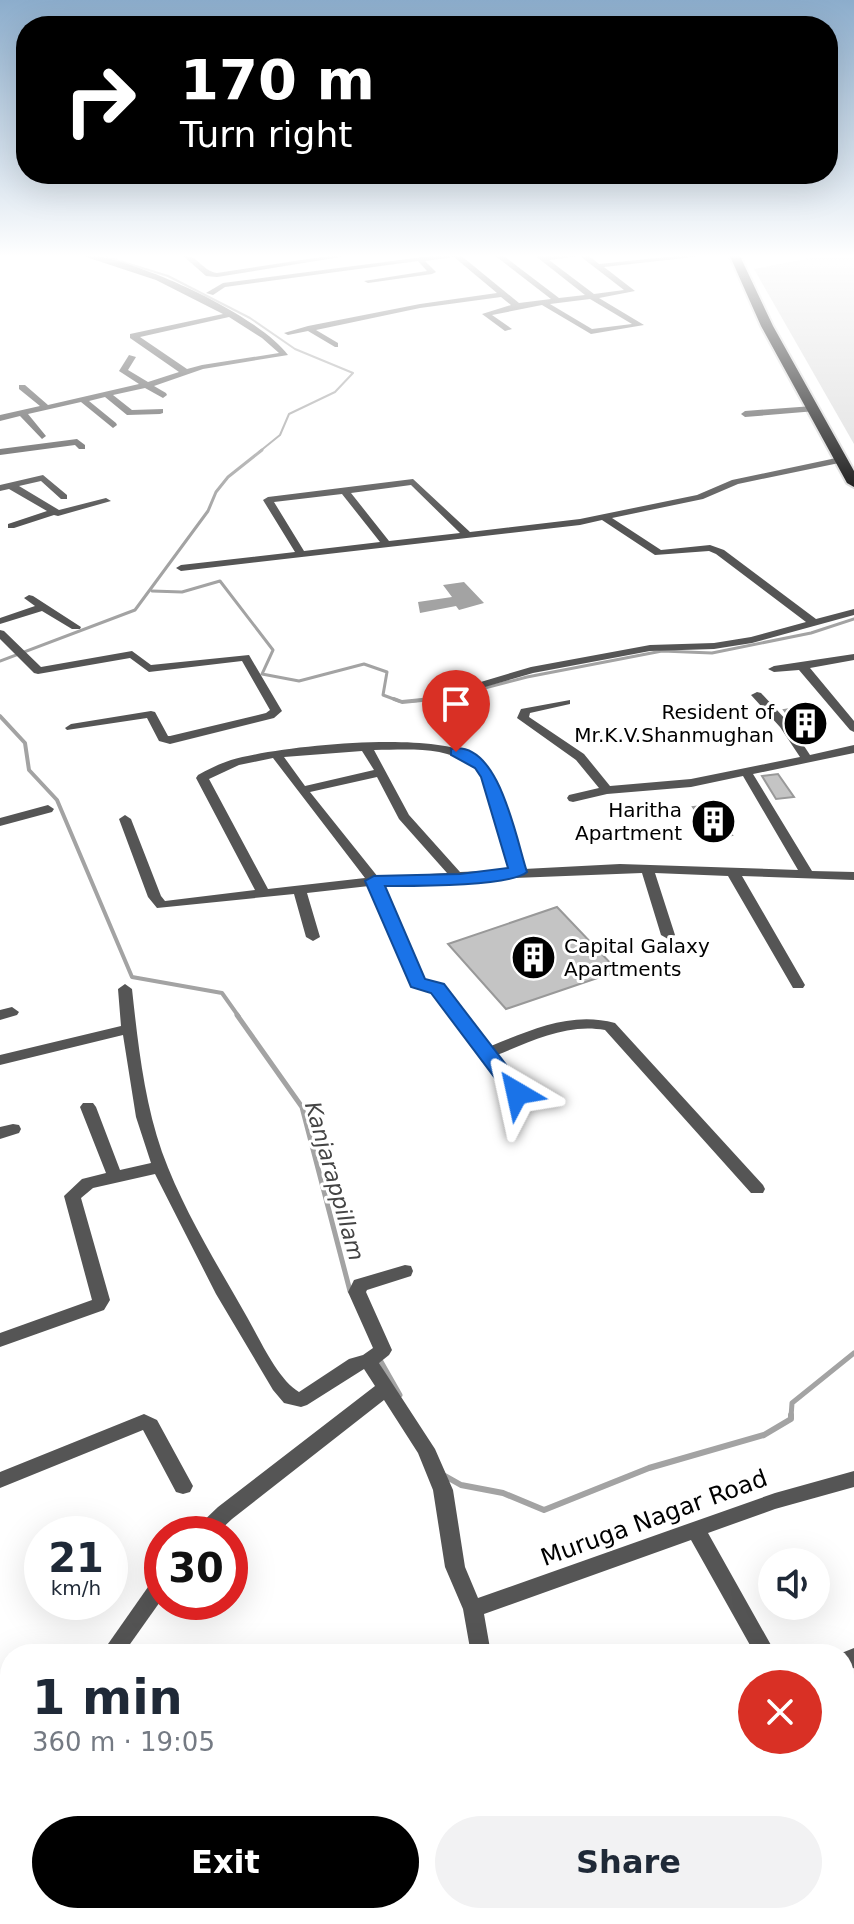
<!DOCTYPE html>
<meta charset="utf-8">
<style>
body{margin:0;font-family:"DejaVu Sans",sans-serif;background:#f2f2f3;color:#1f2937;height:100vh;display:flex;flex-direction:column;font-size:30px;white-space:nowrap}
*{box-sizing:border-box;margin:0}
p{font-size:26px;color:#747a83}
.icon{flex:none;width:44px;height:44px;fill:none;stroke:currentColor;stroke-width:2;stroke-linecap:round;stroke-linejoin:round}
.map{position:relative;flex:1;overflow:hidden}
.sheet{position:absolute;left:0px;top:1644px;width:854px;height:280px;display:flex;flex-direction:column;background:#fff;border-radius:32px 32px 0 0;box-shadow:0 8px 32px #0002}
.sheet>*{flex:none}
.hud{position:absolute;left:16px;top:16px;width:822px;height:168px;border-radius:32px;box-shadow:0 8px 32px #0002;background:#000;color:#fff;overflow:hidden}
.buttons{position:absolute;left:758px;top:1548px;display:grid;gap:16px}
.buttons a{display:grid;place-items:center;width:72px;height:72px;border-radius:50%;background:#fff;box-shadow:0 8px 32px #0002;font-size:40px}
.speed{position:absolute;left:24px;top:1516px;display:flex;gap:16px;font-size:40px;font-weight:700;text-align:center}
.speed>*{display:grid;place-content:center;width:104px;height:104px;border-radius:50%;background:#fff;box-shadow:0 8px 32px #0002;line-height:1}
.speed small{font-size:20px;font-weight:400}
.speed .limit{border:12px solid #d22;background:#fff;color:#111}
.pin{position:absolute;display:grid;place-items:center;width:68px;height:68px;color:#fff;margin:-82px -34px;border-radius:50% 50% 50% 0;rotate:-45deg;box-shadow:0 0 8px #0007}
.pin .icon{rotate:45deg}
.me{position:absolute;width:88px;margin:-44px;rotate:324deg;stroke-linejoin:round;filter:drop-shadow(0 0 6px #0008)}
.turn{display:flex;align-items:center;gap:28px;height:168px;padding:0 32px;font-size:36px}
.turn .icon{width:104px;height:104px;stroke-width:2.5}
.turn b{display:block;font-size:56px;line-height:68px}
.round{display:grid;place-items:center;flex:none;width:84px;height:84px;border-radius:42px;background:#f2f2f3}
.head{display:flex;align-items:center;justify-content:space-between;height:136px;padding:0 32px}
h1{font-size:48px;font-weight:800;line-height:60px}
.button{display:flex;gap:16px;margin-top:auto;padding:16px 32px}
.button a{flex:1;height:92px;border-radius:48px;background:#000;color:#fff;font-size:32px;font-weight:800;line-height:92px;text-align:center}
.button a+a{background:#f2f2f3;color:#1f2937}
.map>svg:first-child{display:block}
.green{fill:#dcdcdc}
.water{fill:#a3a3a3}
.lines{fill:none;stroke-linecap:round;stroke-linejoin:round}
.stream-far4{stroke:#a3a3a3;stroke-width:2}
.stream-far3{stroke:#a3a3a3;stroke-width:3}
.stream-far2{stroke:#a3a3a3;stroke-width:4}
.stream-far1{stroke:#a3a3a3;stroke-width:5}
.stream{stroke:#a3a3a3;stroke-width:6}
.building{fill:#c4c4c4;stroke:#999;stroke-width:2}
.primary-casing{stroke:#dbdbdb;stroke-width:4}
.minor{fill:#555;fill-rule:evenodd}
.primary{fill:#000;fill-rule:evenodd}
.route{fill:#1a73e8;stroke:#114b97;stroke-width:2}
.labels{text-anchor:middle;stroke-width:6;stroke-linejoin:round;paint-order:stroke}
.poi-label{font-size:20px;fill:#000;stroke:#fff;text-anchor:end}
.water-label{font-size:22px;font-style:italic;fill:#444;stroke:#fff}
.near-street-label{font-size:24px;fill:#000;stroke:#fff}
</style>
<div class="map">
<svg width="854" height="1924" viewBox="0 0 854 1924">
<rect width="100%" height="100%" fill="#fff"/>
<!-- green -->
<path class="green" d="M832 254H854V444L754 269Z"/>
<!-- water -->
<path class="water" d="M464 582 484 603 459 610 456 606 420 613 418 602 452 597 443 585Z"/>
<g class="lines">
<!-- stream-far4 -->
<path class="stream-far4" d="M97 254 168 276 250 318 295 349 353 373 335 392 289 414 280 435 259 452"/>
<!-- stream-far3 -->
<g class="stream-far3">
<path d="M152 591 182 592 220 581 273 650 262 674 299 681 364 664 387 672 383 695 399 701"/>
<path d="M0 661 135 610 208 511 216 492 228 477 262 450"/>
<path d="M413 701 450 697 527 677 662 651 712 653 811 633 854 619"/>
</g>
<!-- stream-far2 -->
<g class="stream-far2">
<path d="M394 699 402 702 432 699"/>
<path d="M0 716 25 743 29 770 57 800 132 977 222 993 239 1017"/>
</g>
<!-- stream-far1 -->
<g class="stream-far1">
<path d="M237 1015 302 1107 350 1291"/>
<path d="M379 1358 400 1395"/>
<path d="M791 1417 792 1403 854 1353"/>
</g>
<!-- stream -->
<path class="stream" d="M445 1476 461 1485 503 1493 544 1510 649 1468 764 1435 791 1419V1415"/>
</g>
<!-- building -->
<g class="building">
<path d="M796 708 804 710 823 728 801 733 784 710Z"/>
<path d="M778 774 794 797 776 799 762 776Z"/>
<path d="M710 805 732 835 715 838 693 807Z"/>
<path d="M557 907 618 971 506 1009 448 944Z"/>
</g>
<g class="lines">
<defs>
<path id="primary" d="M729 254H739L773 326 854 471V487L847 483 761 326Z"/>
</defs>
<!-- primary casing -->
<use href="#primary" class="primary-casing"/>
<!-- minor -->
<g class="minor">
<path d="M77 254C128 254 258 314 288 355L203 369 154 386 166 393 167 395 163 398 145 388 113 395 132 410 163 409V413L160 414 127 415 105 397 89 401 116 423 117 425 113 428 81 402 28 414 46 436 42 439 20 416 0 421V415L40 406 19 389V385H25L48 405 139 384 119 371 129 355 136 357 128 370 148 382 179 372 130 338V334L223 314 156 280ZM229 317 262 338 279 353 202 365 187 369 140 337Z"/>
<path d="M181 254C197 254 202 271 217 273L341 254H359L217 277 206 276Z"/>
<path d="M446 254H459L519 303 551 299 493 254H501L559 298 585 295 533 254 544 256 586 254 599 264 695 254H720L604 267 635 291 599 298 644 325 591 334 542 305 492 315 512 329 505 331 482 314 511 305 501 297 420 308 316 330 338 343V347H335L308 331 288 335 284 333 308 326 420 304 497 293 454 257 425 261 436 272 432 274 368 283 364 281 427 271 418 261 225 287 213 295 206 293 223 283ZM580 256 624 290 594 294 549 260ZM590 299 632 324 592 329 550 304Z"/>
<path d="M813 406 816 407V411L745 417 741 414 745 411Z"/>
<path d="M77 439 85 445V449H79L75 445 0 455V449Z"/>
<path d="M841 457 844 458V462L738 484 703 499 612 518 661 550 710 545 724 550 816 619 854 609V615L752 643 714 649 650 651 533 673 478 689 474 688V684L531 667 650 645 714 643 751 637 806 622 716 554 709 551 655 555 602 520 580 525 181 571 176 568 181 565 295 552 263 500 268 497 413 479 470 532 580 519 697 495 732 480ZM411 485 460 533 389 541 351 493ZM342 494 380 542 304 551 274 502Z"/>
<path d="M43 475 67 495V499H61L41 481 19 486 59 510 106 498 111 501 58 516 54 515 14 528H8V524L47 511 9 489 0 491V485Z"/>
<path d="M29 595 33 596 81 627 80 629H72L42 611 0 624V618L35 606 24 598Z"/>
<path d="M0 630 4 631 41 667 132 651 151 665 249 655 282 711 274 718 170 744 159 741 147 718 67 730 65 728 71 724 151 711 155 712 168 736H170L266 713 270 710 242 661 149 672 130 658 38 674 34 673 0 639Z"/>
<path d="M854 654V660L810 668 854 721V732L850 730 799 670 774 672 768 669 774 666Z"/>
<path d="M757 692 761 693 789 723 810 755 854 745V753L753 774 812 871 854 872V880L742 876 805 985 803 988H793L728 876 655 873 675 935 668 939 661 935 642 873 467 880 460 884 454 881 382 885 423 980 442 985 491 1046C531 1030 571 1011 615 1023L763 1185 765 1189 763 1193H751L605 1030C567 1023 532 1041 497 1055L525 1093 522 1097H512L432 991 412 986 369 886 307 893 320 937 313 941 306 937 294 894 157 908 148 897 119 819 125 815 131 819 161 896 165 901 255 890 196 778 198 775C209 769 219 764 231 760 280 746 426 731 471 754 481 759 487 766 493 774L524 869 620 864 798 870 743 776 691 787 607 794 573 802 569 801 567 798 569 795 599 788 576 760 517 718 521 709 570 700V704L530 713 529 717 584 754 610 786 691 779 800 757 780 727 751 695ZM374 750C412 750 457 744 483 777L511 870 460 872 409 815ZM362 751 374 770 305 786 284 757ZM273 758 365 878 268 889 209 779 239 765ZM377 777 399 819 447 873 378 877 310 792Z"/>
<path d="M48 805 54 809 52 812 0 826V818Z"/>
<path d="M125 984 132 989C138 1044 144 1100 162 1152 183 1210 217 1264 247 1317 259 1338 278 1380 299 1392L349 1359 363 1355 373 1348 348 1292 354 1280 405 1265 411 1266 413 1271 411 1276 367 1290 366 1292 392 1350 389 1355 379 1363 435 1449 453 1490 465 1567 478 1598 775 1493 854 1471V1487L775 1509 708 1533 776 1654H755L691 1540 484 1614 491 1654H471L463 1609 445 1567 433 1490 418 1453 384 1400 232 1519 216 1534H193L196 1528 218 1507 375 1386 364 1369 307 1405 301 1407 284 1403 273 1390 216 1294 155 1174 93 1188 81 1198 110 1300 104 1310 0 1347V1333L92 1300 64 1196 82 1179 106 1173 80 1107 83 1103H93L96 1107 120 1170 151 1163 136 1117 123 1035 0 1065V1055L121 1026 118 989Z"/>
<path d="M12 1007 19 1012 17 1015 0 1020V1010Z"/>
<path d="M13 1124 19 1125 21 1129 19 1133 0 1139V1127Z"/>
<path d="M144 1414 157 1420 193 1486 190 1492 183 1494 176 1492 143 1430 0 1488V1472Z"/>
<path d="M162 1574V1599L123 1654H101L155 1577Z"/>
<path d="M854 1648V1668L844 1672V1654H839Z"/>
<rect x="0" y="1703" width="10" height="20"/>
<path d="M10 1908V1914H31L29 1924H5Z"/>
<path d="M411 1914H435L437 1924H413Z"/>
<path d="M669 1914H696L701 1924H674Z"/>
</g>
<!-- primary -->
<use href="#primary" class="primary"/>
</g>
<!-- sky -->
<linearGradient id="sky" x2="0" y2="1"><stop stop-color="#8cadcc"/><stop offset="0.49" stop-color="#fff"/><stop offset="1" stop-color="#fff" stop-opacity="0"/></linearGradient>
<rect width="854" height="523" fill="url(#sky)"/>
<!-- route -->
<path class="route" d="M451 749C499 739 516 839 527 872 510 887 411 886 385 886L425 979 444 984 524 1088 527 1093 524 1098H510L431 993 411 987 365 881 374 876 460 874 508 868 481 777 475 768 451 755Z"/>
<!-- icons -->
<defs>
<symbol id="building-disc" viewBox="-11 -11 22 22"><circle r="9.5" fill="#000" stroke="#fff"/><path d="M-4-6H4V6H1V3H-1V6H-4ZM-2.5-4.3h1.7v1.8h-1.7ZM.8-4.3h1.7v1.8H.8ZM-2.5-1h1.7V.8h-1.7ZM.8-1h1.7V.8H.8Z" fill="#fff"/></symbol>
</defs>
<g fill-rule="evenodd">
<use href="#building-disc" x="780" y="698" width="51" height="51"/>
<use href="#building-disc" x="688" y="796" width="51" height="51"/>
<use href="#building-disc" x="508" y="932" width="51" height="51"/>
</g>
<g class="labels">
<!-- poi labels -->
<g class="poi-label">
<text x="774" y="719">Resident of<tspan x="774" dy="23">Mr.K.V.Shanmughan</tspan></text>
<text x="682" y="817">Haritha<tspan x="682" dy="23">Apartment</tspan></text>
<text x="564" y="953" text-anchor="start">Capital Galaxy<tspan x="564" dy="23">Apartments</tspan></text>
</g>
<!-- water labels -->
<g class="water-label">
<text transform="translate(335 1181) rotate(74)" y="8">Kanjarappillam</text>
</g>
<!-- near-street labels -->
<g class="near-street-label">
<text transform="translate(654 1518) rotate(-20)" y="8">Muruga Nagar Road</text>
</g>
</g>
</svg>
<div class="buttons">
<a><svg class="icon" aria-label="sound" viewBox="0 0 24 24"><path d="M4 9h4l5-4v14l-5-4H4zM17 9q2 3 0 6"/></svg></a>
</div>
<div class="speed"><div>21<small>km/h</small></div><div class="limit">30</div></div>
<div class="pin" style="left:456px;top:752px;background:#d93025"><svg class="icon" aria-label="arrive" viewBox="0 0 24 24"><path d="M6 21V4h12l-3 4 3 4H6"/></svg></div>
<svg class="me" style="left:517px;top:1093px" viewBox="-20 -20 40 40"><path d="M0-17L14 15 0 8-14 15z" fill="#1a73e8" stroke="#fff" stroke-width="4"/></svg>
<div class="hud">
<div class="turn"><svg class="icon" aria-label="right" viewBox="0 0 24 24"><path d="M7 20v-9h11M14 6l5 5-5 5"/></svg><div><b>170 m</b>Turn right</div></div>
</div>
<section class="sheet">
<div class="head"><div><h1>1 min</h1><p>360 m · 19:05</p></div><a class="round" style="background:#d93025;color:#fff"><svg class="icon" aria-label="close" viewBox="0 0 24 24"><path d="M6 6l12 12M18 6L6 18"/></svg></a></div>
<div class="button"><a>Exit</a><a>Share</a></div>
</section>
</div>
